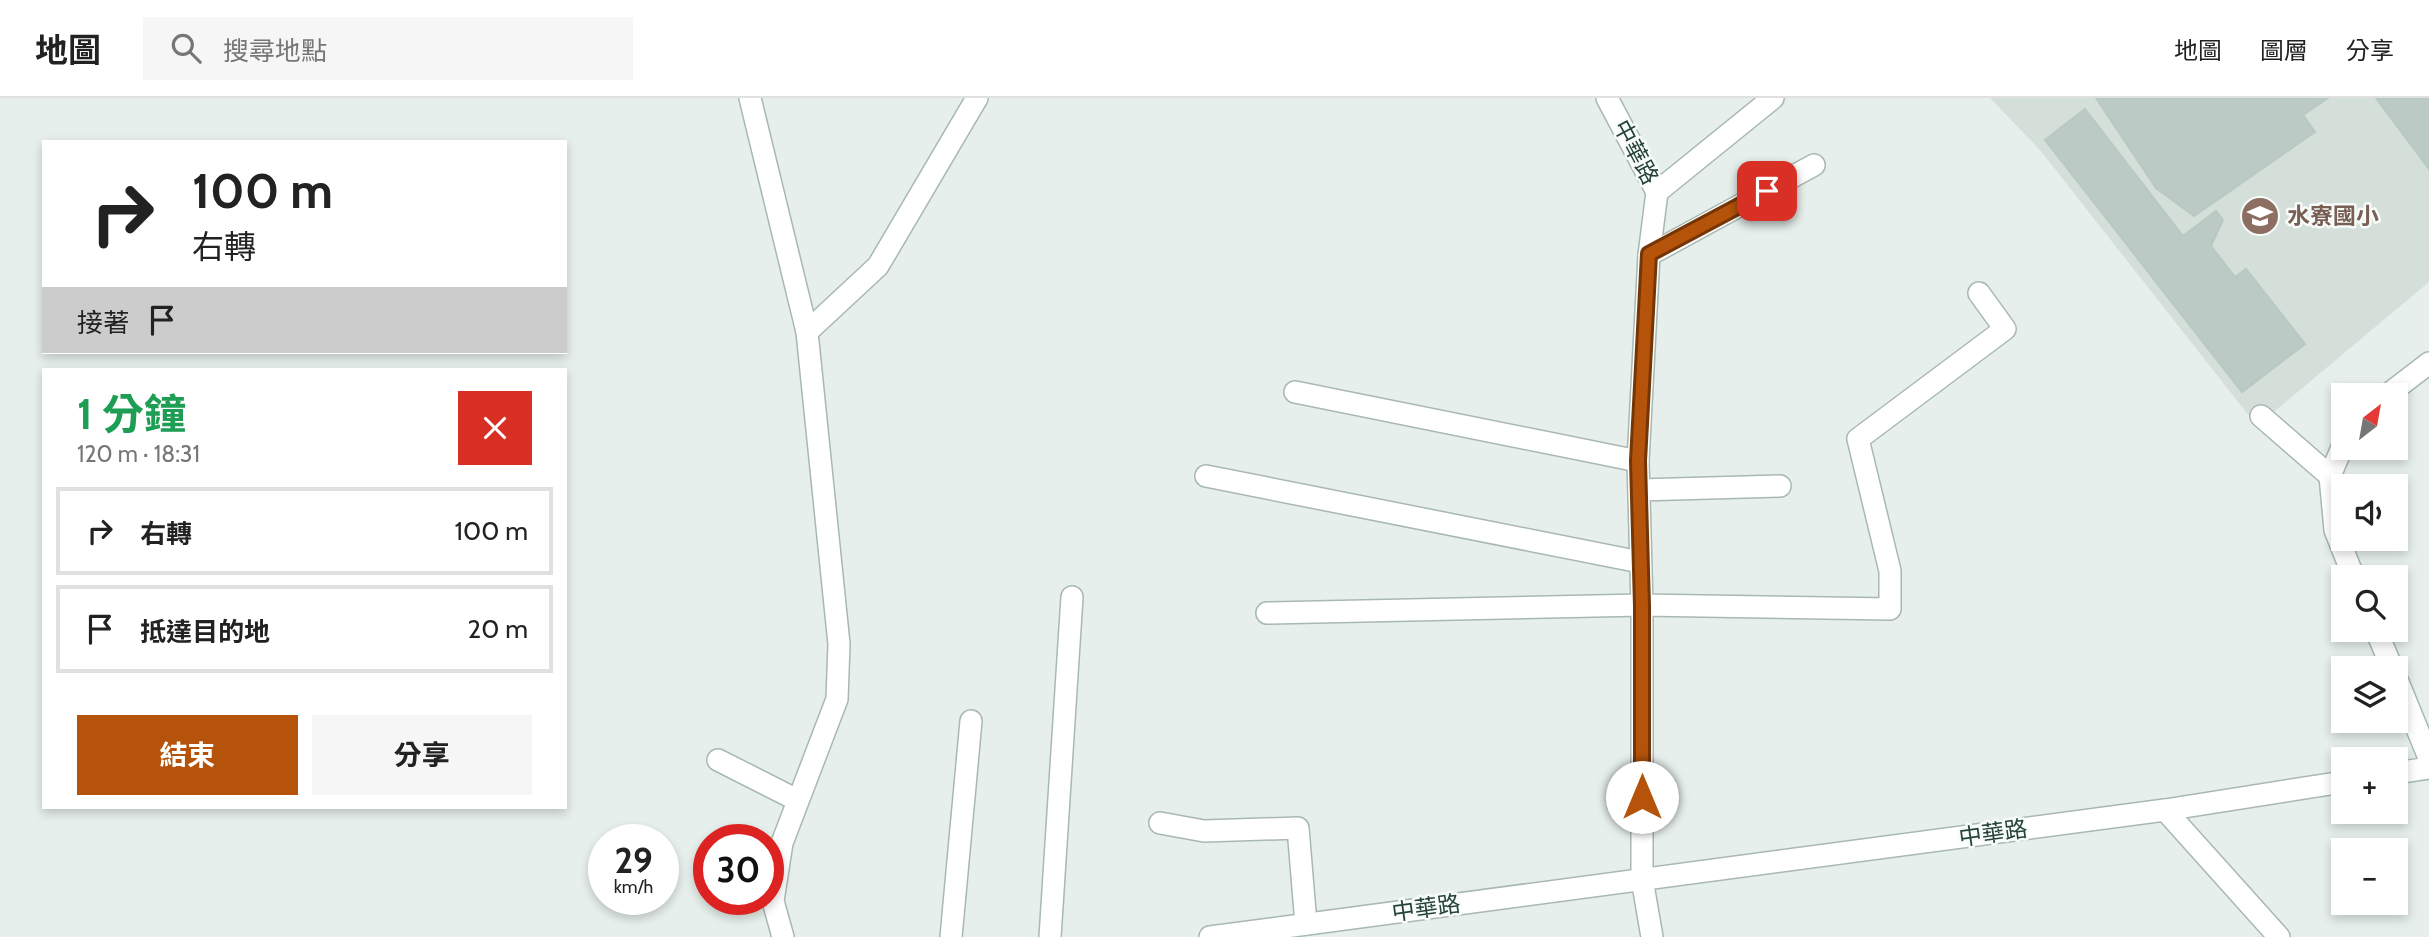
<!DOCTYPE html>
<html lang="zh-TW">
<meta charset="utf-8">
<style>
body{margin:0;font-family:Cabin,"Noto Sans TC",sans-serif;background:#f6f6f6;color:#222;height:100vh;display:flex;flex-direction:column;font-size:26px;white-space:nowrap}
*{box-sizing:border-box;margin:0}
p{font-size:23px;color:#767676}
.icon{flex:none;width:38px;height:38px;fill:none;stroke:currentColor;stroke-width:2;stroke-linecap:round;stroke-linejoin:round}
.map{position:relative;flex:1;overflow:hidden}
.details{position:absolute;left:42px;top:270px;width:525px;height:441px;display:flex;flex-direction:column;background:#fff;border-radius:0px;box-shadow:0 4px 10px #0003}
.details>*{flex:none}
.hud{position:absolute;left:42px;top:42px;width:525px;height:214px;border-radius:0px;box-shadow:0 4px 10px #0003;background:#fff;color:#222;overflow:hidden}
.needle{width:46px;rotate:31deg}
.tools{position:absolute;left:2331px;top:285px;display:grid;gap:14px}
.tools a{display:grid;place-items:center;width:77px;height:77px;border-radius:0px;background:#fff;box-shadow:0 4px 10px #0003;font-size:35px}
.speed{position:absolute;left:588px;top:726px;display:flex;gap:14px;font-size:35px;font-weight:700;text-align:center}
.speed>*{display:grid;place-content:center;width:91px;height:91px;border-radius:50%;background:#fff;box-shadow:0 4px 10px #0003;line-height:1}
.speed small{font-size:18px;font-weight:400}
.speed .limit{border:10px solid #d22;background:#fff;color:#111}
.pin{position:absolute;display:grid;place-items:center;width:60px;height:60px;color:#fff;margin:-30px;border-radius:14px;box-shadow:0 4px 10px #0006}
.me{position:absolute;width:77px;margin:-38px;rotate:0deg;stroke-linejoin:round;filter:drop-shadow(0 0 5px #0008)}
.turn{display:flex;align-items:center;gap:24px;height:147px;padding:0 35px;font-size:32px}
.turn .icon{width:91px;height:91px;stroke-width:2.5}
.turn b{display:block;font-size:49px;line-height:60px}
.then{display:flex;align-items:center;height:66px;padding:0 35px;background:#0003;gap:14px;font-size:26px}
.round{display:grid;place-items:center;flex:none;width:74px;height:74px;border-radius:0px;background:#f6f6f6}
.overview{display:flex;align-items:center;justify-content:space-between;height:119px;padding:0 35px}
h1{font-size:42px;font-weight:700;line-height:52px;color:#1e9e55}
.primary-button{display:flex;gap:14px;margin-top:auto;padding:14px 35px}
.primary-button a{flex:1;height:80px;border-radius:0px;background:#b45309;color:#fff;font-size:28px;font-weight:700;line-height:80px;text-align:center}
.primary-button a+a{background:#f6f6f6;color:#222}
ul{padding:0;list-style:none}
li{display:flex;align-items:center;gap:21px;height:88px;margin:0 14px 10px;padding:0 21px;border:4px solid #e0e0e0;border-radius:0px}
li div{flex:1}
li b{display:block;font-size:26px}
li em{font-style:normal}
header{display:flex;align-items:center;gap:42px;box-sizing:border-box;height:98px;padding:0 35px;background:#fff;border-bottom:2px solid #e0e0e0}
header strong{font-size:33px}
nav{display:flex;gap:38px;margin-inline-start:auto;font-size:24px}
.search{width:490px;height:63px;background:#f6f6f6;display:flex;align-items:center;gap:18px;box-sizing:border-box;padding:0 24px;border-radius:0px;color:#767676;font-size:26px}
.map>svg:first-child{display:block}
.built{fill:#d4dfda}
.building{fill:#bbcac4;stroke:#b8c9c2;stroke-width:2}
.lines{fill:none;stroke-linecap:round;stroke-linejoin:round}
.minor-casing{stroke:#a8b8b2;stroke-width:24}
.minor{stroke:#fff;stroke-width:21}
.route-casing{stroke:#753606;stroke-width:18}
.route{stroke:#b45309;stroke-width:12}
.labels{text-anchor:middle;stroke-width:5;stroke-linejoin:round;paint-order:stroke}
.street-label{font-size:23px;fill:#24423a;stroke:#f7fbf9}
.education-label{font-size:23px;font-weight:bold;fill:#785e54;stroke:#f7fbf9;text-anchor:start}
</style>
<header>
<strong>地圖</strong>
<div class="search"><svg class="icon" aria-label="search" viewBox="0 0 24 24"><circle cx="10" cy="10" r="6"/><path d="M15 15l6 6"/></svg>搜尋地點</div>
<nav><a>地圖</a><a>圖層</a><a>分享</a></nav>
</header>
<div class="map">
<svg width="2429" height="839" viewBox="0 0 2429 839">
<rect width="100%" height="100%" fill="#e6efeb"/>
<!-- built -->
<path class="built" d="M1990 0H2429V184L2257 328 2040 52Z"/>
<!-- building -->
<g class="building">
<path d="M2096 0H2328L2303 17 2315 34 2194 118 2156 90Z"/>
<path d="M2376 0H2429V71Z"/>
<path d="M2085 11 2183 138 2216 113 2223 122 2211 148 2235 179 2246 171 2305 246 2242 294 2045 42Z"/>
</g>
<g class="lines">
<defs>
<g id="minor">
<path d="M750 0 807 234 839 546 837 601 782 745 773 803 783 839"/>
<path d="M1607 0 1657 94 1649 157 1638 363 1642 507V781L1652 839"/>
<path d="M1657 94 1773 0"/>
<path d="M1649 157 1814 67"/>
<path d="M807 234 878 168 977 0"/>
<path d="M1295 294 1638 363"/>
<path d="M2386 298 2429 265"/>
<path d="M2261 318 2330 378"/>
<path d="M2343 347 2330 378 2335 432 2354 480"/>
<path d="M1206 378 1640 464"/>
<path d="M1639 392 1780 388"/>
<path d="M1267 515 1642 507 1890 511V473L1858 341 2005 231 1979 195"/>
<path d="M2376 532 2392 570"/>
<path d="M2396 579 2429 660"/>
<path d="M718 662 797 702"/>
<path d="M2396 675 2429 670"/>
<path d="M2165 712 2279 839"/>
<path d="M1160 725 1204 733 1298 730 1306 826"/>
<path d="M951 839 971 623"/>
<path d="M1050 839 1072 499"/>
<path d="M1210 839 2165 712 2343 684"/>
</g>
</defs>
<!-- minor casing -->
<use href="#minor" class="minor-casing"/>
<!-- minor -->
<use href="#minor" class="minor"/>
</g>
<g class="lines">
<defs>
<path id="route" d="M1642 699V508L1638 363 1649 156 1767 93"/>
</defs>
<!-- route casing -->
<use href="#route" class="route-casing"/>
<!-- route -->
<use href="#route" class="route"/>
</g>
<!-- icons -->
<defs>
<symbol id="school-disc" viewBox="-11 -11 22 22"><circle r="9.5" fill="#8d6e63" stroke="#f7fbf9"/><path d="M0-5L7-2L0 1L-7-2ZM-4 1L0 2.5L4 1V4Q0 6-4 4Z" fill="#fff"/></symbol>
</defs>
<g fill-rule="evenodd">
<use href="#school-disc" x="2238" y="96" width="44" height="44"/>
</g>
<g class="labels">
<!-- street labels -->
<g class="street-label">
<text transform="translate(1636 54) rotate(62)" y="8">中華路</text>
<text transform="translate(1993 735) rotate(-8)" y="8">中華路</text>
<text transform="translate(1426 810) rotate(-8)" y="8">中華路</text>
</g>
<!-- education labels -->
<g class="education-label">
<text x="2287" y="126">水寮國小</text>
</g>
</g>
</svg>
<div class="tools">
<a><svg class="needle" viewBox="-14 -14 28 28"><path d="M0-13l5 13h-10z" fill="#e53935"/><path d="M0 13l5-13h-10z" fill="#767676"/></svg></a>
<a><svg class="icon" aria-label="sound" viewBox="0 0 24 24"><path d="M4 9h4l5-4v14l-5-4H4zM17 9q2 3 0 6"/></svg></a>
<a><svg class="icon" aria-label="search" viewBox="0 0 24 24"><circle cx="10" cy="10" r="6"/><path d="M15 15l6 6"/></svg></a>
<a><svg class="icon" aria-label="layers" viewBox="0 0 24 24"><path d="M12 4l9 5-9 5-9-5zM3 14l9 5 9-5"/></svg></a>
<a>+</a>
<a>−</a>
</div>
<div class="speed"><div>29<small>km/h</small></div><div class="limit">30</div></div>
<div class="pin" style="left:1767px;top:93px;background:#d93025"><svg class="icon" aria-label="arrive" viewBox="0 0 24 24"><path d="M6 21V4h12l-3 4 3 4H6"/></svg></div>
<svg class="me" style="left:1642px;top:699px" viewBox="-20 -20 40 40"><circle r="19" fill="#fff"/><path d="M0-13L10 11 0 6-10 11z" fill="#b45309"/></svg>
<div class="hud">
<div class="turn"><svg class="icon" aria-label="right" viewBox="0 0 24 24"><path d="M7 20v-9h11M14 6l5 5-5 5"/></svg><div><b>100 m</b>右轉</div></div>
<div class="then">接著<svg class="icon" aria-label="arrive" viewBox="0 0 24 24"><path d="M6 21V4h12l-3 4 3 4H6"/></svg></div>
</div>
<section class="details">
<div class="overview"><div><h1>1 分鐘</h1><p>120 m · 18:31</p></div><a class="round" style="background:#d93025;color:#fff"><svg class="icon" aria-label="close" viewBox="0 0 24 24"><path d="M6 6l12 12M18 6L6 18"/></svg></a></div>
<ul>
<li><svg class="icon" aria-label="right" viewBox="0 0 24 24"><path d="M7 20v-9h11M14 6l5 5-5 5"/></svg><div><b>右轉</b></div><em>100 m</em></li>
<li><svg class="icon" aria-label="arrive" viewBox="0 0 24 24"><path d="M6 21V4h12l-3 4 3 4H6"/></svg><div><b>抵達目的地</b></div><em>20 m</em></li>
</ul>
<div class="primary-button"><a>結束</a><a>分享</a></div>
</section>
</div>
